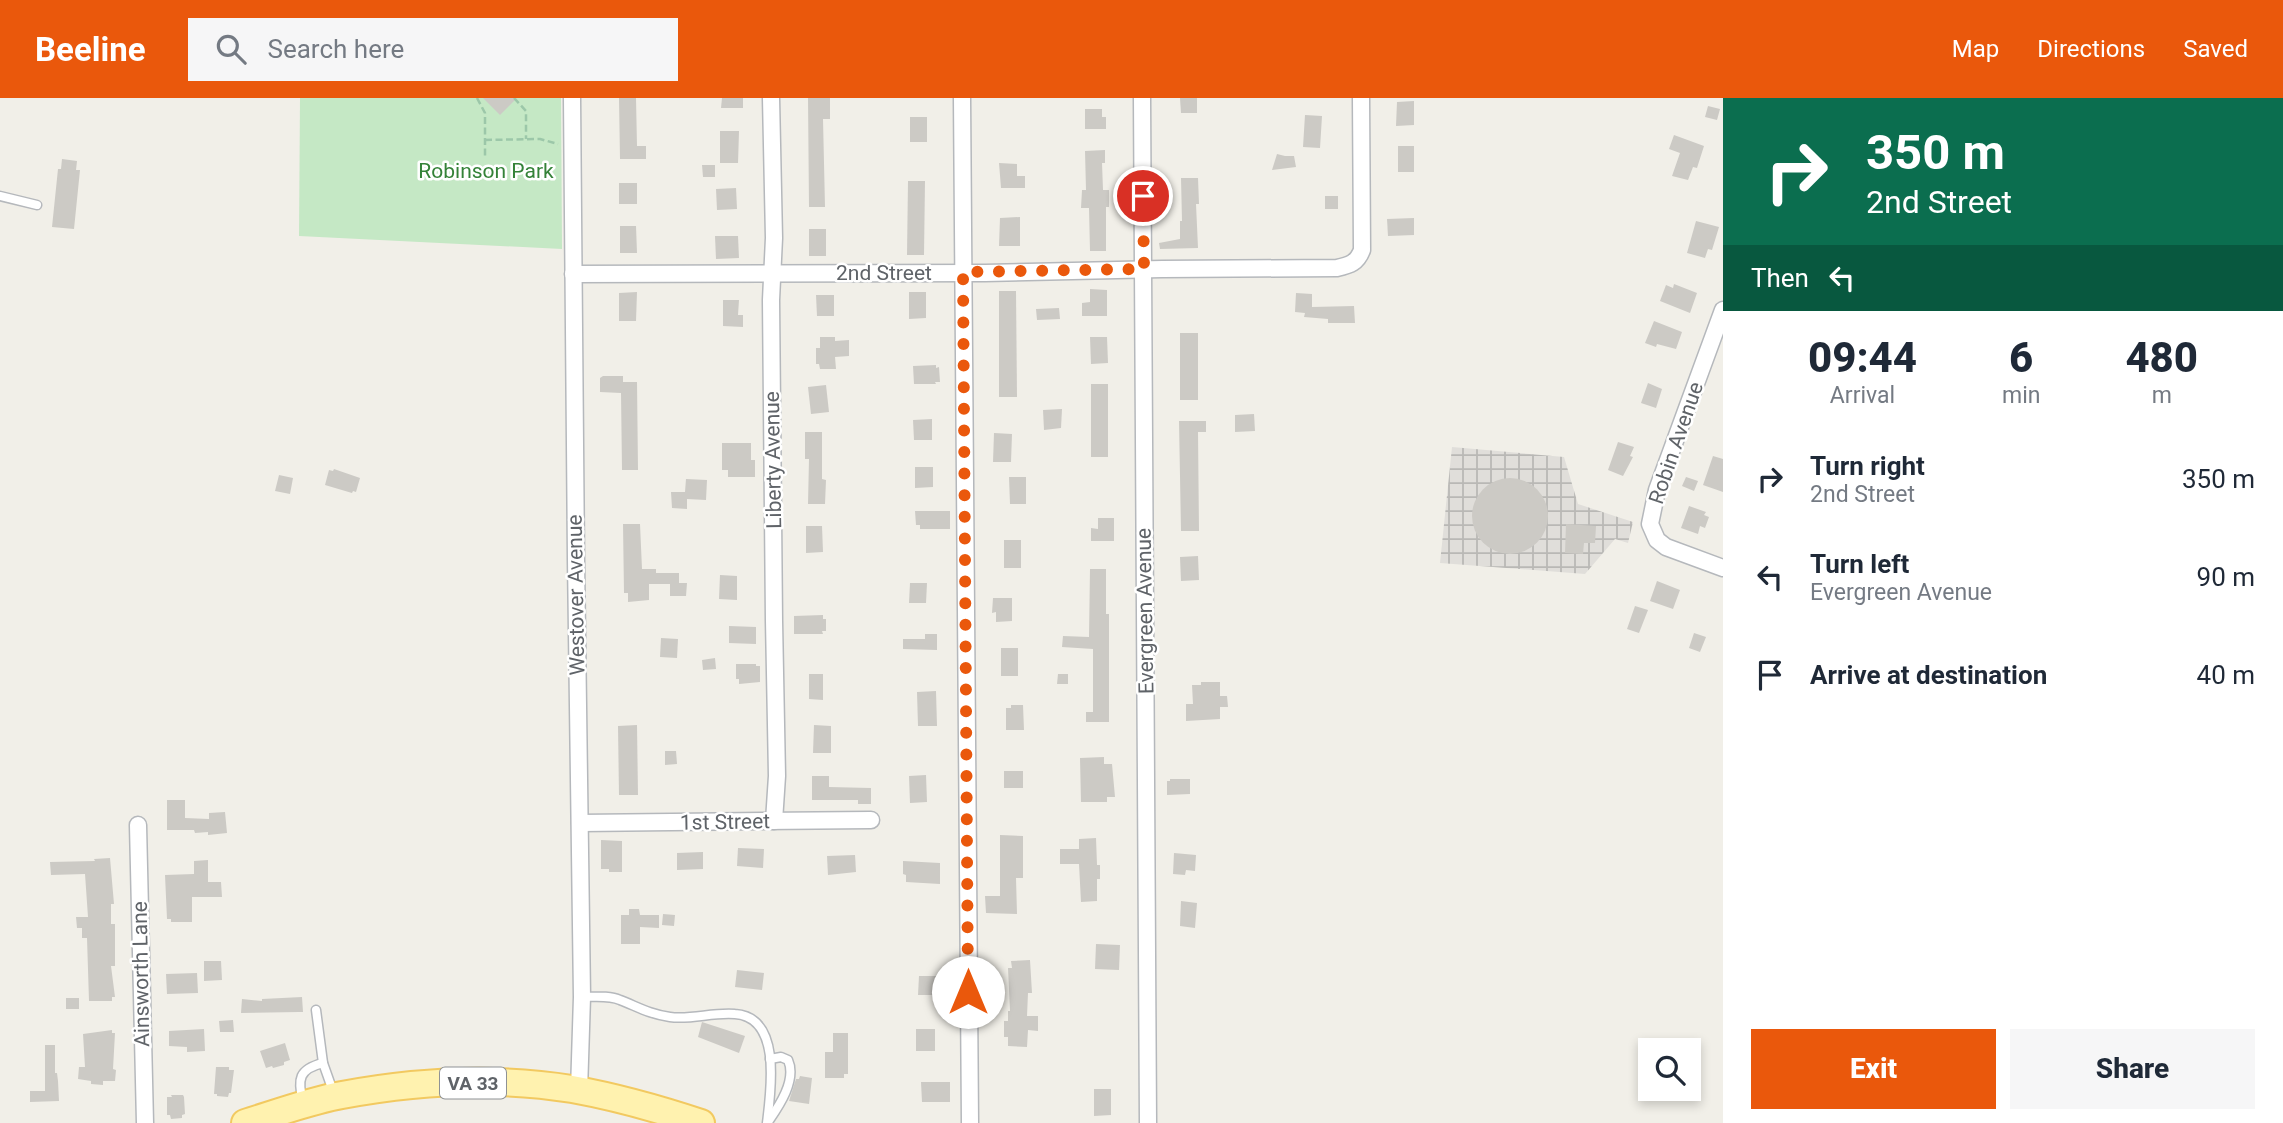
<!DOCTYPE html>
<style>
body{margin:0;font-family:Roboto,sans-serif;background:#f6f6f7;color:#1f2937;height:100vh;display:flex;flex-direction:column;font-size:26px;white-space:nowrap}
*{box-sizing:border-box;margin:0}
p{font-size:23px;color:#747a83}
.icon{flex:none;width:38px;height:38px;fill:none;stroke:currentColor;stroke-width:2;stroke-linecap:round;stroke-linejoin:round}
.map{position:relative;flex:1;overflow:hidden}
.panel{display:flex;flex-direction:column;background:#fff;width:560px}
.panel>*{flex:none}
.top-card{background:#0b6e4f;color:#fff;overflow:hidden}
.buttons{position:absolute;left:1638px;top:940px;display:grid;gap:14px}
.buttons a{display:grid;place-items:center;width:63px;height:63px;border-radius:0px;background:#fff;box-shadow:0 4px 10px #0003;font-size:35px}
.pin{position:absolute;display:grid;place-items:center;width:60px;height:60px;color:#fff;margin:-30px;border:4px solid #fff;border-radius:50%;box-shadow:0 2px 7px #0007}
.me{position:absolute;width:77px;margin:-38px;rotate:0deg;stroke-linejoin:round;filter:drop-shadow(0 0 5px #0008)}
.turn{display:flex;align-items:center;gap:24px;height:147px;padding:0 28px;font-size:32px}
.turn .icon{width:91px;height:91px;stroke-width:2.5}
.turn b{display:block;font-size:49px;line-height:60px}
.then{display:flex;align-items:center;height:66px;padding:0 28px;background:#0003;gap:14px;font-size:26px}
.eta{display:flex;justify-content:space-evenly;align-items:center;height:119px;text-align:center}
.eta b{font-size:42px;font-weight:800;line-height:49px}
.cta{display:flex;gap:14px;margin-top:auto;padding:14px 28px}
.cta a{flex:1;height:80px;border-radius:0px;background:#ea580c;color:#fff;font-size:28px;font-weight:800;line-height:80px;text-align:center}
.cta a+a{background:#f6f6f7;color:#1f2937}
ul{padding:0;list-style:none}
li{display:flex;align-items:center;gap:21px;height:98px;padding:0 28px}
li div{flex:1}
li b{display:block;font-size:26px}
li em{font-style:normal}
header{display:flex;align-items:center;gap:42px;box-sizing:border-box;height:98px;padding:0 35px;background:#ea580c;color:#fff}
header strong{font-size:33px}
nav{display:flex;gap:38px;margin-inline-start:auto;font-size:24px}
.search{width:490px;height:63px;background:#f6f6f7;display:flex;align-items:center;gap:18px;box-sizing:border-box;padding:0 24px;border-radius:0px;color:#747a83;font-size:26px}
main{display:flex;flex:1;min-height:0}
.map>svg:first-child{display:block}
.industrial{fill:url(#industrial-grid)}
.park{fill:#c5e8c5}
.building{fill:#cccac5}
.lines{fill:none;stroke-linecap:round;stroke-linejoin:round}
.lane-casing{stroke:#b5b8bc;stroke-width:11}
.street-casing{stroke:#b5b8bc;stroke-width:19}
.primary-casing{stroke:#f2c960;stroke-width:30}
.path{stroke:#9cc7a9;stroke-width:2.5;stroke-dasharray:7 3.5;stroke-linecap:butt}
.lane{stroke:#fff;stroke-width:8}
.street{stroke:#fff;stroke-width:16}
.primary{stroke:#fff2af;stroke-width:26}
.route{stroke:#ea580c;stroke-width:12;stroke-dasharray:0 21.6}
.labels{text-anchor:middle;stroke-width:5;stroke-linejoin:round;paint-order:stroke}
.shield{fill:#fff;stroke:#8f9295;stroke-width:2}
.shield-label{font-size:19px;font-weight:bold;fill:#5f6368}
.park-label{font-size:21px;fill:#348238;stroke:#fff}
.street-label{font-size:21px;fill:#5f6368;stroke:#fff}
</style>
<header>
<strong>Beeline</strong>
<div class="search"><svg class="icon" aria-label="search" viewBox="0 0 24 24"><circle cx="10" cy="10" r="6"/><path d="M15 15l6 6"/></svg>Search here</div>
<nav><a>Map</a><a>Directions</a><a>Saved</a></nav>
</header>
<main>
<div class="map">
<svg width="1723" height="1025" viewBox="0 0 1723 1025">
<defs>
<pattern id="industrial-grid" width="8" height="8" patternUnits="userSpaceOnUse" patternTransform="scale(1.75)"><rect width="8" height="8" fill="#e0deda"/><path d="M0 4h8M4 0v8" fill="none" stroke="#b9b8b5"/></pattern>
</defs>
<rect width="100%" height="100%" fill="#f1efe8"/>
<!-- industrial -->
<path class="industrial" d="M1452 349 1564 359 1578 406 1633 424 1628 445 1615 441 1585 476 1440 465Z"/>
<!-- park -->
<path class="park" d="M300 0H561L562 151 299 138Z"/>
<!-- building -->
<g class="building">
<path d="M483 0H517L500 17Z"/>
<path d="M619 0H636L637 48H646V61H620Z"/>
<path d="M722 0H743V10H721Z"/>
<path d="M808 0H830V21H823L825 109H809Z"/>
<path d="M1180 0H1197V15H1181Z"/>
<path d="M1414 3V27L1396 28 1397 4Z"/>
<path d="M1708 8 1720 11 1717 22 1705 19Z"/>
<path d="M1085 11H1102V19H1106V31H1085Z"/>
<path d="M1305 17 1322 18 1320 50 1303 49Z"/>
<rect x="910" y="19" width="17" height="25"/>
<path d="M720 33H739L738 65H720Z"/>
<path d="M1674 37 1704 48 1697 70 1693 69 1688 82 1672 78 1680 55 1669 51Z"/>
<rect x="1398" y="48" width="16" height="26"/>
<path d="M1105 52V65H1102L1103 92H1109V109H1106V153H1090L1089 110H1081L1082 92H1086L1085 53Z"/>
<path d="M1277 56 1285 58H1294L1296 69 1272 72Z"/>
<path d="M62 61 77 63 76 72H80L74 131 52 129 58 71H61Z"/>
<path d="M999 65 1017 66V78H1025V90H1001Z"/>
<path d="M702 67H715V79H703Z"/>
<path d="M1181 80H1198L1199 106H1196L1198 150 1160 151 1159 145 1180 141V123H1182Z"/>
<path d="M908 83H925L924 157H907Z"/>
<rect x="619" y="85" width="18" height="21"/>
<path d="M736 90 737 111 717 112 716 91Z"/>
<rect x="1325" y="98" width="13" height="13"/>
<path d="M1020 119V148H999L1000 120Z"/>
<path d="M1414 120V137L1388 138 1387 121Z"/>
<path d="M1696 123 1719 129 1712 152 1708 151 1705 160 1687 155Z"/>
<path d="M620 128H636L637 155H620Z"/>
<rect x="809" y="131" width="17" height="27"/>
<path d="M715 138H738L739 160 716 161Z"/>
<path d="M1674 186 1697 195 1690 215 1660 203 1666 187 1673 190Z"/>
<path d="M1090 191 1107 192V218H1082V205L1090 204Z"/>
<path d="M999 193H1016L1017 299H999Z"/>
<path d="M637 194 636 223H619V195Z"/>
<path d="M909 194H926V220L909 221Z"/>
<path d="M1296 195 1312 196V209L1354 208 1355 225H1328V221L1304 219 1305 215 1295 214Z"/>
<path d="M816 197H834V218H817Z"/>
<path d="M723 202H739L738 217H743V229L723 228Z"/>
<path d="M1059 210 1060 221 1037 222 1036 211Z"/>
<path d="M1654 223 1682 234 1676 251 1657 246 1656 249 1645 245Z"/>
<rect x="1180" y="235" width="18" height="67"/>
<path d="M820 239H835V243L849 242V258L835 259 836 271H820L819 266H816V250H820Z"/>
<path d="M1090 239H1107L1108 265 1091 266Z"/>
<path d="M936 267V270L939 269 940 284H935L936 286H914L913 268Z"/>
<path d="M603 278H623V284H637L638 372H622L621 295 600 294V280Z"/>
<path d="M1648 285 1662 291 1656 310 1641 305Z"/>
<rect x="1091" y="286" width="17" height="73"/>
<path d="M826 287 829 314 811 316 808 289Z"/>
<path d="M1062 311 1061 330 1044 332 1043 312Z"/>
<path d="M1254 316 1255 333 1235 334V317Z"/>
<path d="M932 321V342H914L913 322Z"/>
<path d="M1179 323H1206V334H1198L1199 433H1181Z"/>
<path d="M805 334H822V381L826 382 825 406H808L809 361H805Z"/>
<path d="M994 335 1012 336 1011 364H993Z"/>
<path d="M1618 344 1634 349 1630 358 1633 359 1623 378 1608 372Z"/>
<path d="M722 345H751V362H755V379H728V372H722Z"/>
<path d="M1713 358 1723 361V394L1703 387Z"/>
<path d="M915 369H933V389L915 390Z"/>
<path d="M334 371 360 380 356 394 353 393 352 395 325 387 329 372 333 373Z"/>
<path d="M279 377 293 380 290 396 275 393Z"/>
<path d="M1009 379H1026V406H1010Z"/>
<path d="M1686 379 1698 383 1694 393 1682 388Z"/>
<circle cx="1510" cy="418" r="38"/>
<path d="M686 381 707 382 706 402 687 401V411L672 410 671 394H685Z"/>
<path d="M1689 408 1706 414 1704 417 1709 419 1705 430 1700 428 1698 436 1681 430Z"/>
<path d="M915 413H950V431H920V427H916Z"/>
<path d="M1098 420H1114V443H1091V430L1098 431Z"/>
<path d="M623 426H640L642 471H656V475H679V485H687L686 498H670V486H649V502L628 504V495H624Z"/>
<path d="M1566 426 1596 428 1595 445H1584L1583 456 1565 455Z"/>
<path d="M806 428H822L823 454 806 455Z"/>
<rect x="1004" y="442" width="17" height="28"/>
<path d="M1198 458 1199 482 1181 483 1180 459Z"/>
<path d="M1090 471H1106V516H1109V624H1086V614H1093V551L1062 549 1063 538 1089 539Z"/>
<path d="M720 477 737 478V502L719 501Z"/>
<path d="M1657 483 1680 492 1673 511 1650 503Z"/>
<path d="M910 485H927L926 505H909Z"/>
<path d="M993 500H1012V523L996 524V514L992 515Z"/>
<path d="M1635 508 1648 512 1639 535 1627 531Z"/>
<path d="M823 517V521H826V533H822L823 536H794V518Z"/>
<path d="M729 528 756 529V546L729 545Z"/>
<path d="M1694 535 1706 539 1700 554 1689 550Z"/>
<path d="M925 536H937V552L903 551V541H925Z"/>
<path d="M661 540 678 541 677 560 660 559Z"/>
<rect x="1001" y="550" width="17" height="28"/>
<path d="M715 560 716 571 703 572 702 562Z"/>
<path d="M736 566H756V568H760V584L739 586V581H736Z"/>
<path d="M809 576H823V602L809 601Z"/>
<path d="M1058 576H1068V586H1057Z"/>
<path d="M1201 584H1220V598H1227L1228 609H1220V621L1186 623V606H1193L1192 587H1201Z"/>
<path d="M936 593 937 628H918L917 594Z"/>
<path d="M1011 607H1023L1024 632H1006V610H1011Z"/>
<path d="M637 627 638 697H619L618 628Z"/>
<path d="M814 627 831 628V655H813Z"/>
<path d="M665 653H676L677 666 665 667Z"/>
<path d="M1104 659V666H1112L1115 699H1107V704H1081L1080 660Z"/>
<rect x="1004" y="673" width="19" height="17"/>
<path d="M926 677 927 704 910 705 909 678Z"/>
<path d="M812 678H829V689L871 690V706H858V702H812Z"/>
<path d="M1170 681H1190V696L1167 697V683H1170Z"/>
<path d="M167 702H185V720L209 721V715L225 714 227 735 208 737V734L195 735 194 732H167Z"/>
<path d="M1000 737 1023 738V780H1016L1017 816 986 815 985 798H1000Z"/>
<path d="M1096 740 1097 767H1100V781H1097V803L1081 804 1079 766H1060V751H1079V741Z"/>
<path d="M601 742 622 743V774H609V771H601Z"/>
<path d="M738 750 764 751 763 770 737 768Z"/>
<path d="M703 754V771L677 772V755Z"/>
<path d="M1174 755 1196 757 1195 773 1186 772 1185 777 1173 776Z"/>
<path d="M855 757 856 774 828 777 827 758Z"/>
<path d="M110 760 114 806H111V826H115V868H111L115 899H112V903H89L87 840H82V830H77L76 819H88L85 776 51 777 50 764 95 763 94 761Z"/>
<path d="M208 762V784H221L222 799H192V824H171V821H167L165 777 194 776V763Z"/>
<path d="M903 763 940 765V786L906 784V777L903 776Z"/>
<path d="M1181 803 1197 805 1195 830 1180 828Z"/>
<path d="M629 811H639L640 817H659V830L640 829V846H621V817H629Z"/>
<path d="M663 816 675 817 674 828 662 827Z"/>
<path d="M1096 846 1120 847 1119 872 1095 871Z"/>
<path d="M1030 862 1032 895H1028L1027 918H1038V933L1028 932 1027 949 1008 948V939H1004V923H1008V913H1010L1008 870H1012L1011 863Z"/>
<path d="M204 863H221L222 882 204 883Z"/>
<path d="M737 872 764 875 762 892 735 889Z"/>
<path d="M197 875 198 895 167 896 166 876Z"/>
<path d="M919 878H936V897H918Z"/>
<path d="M302 899 303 914H299L241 915 242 901 262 903V901Z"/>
<rect x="66" y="900" width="13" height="11"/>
<path d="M233 922 234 934H220L219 923Z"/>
<path d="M702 924 745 938 739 955 698 939Z"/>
<path d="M204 931 205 953 187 954V949L169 948V933Z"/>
<rect x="916" y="931" width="19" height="22"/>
<path d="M112 932V935H115L113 971 116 972 115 983H103V987L91 986V983L78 981 79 969H85L83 936Z"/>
<path d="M833 935H848V976H844V980H825V954H833Z"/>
<path d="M285 945 290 962 284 964V967L273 970 272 968 266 970 260 953Z"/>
<path d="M45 947H55V975H57L58 983 59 1003 30 1004V993H45Z"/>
<path d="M216 969H229V972H234L231 995H229L228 999 217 998V996H214Z"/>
<path d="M800 978 812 980 809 1006 789 1003 796 981H799Z"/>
<path d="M921 984H950V1004H922Z"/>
<path d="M1094 991H1111V1017L1094 1018Z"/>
<path d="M171 997H183L184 999 185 1016 182 1017V1020L171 1021 170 1017H167V999H172Z"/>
</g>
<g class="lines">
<defs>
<g id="lane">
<path d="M0 98 37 107"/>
<path d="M582 899C594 899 609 897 620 902 638 909 649 916 670 919 691 922 713 914 735 916 782 919 771 992 767 1025"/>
<path d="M316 912 323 965 334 996"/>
<path d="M303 1004C297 981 299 971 323 965"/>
<path d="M768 1024C779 1008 797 982 788 962L781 959 770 961"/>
</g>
<g id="street">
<path d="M572 0 576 462 582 899 579 993"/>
<path d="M771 0 774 140 771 202 774 523 777 678 774 723"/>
<path d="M962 0 970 1025"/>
<path d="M1142 0 1148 1025"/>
<path d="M573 176 985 175 1162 171 1337 170C1350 167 1357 165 1362 152L1361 0"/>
<path d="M1723 212 1657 392 1650 426 1657 442 1666 449 1723 470"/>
<path d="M580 725 871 722"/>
<path d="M138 727 145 1025"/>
</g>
<path id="primary" d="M245 1025C277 1015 309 1003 342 997 417 983 497 979 572 991 616 999 659 1011 701 1025"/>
</defs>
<!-- lane casing -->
<use href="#lane" class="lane-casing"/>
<!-- street casing -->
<use href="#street" class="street-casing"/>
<!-- primary casing -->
<use href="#primary" class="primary-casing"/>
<!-- path -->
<g class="path">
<path d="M477 0 485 15V58"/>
<path d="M514 0 526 13V41"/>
<path d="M485 42 540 41 558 46"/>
</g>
<!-- lane -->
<use href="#lane" class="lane"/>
<!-- street -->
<use href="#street" class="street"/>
<!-- primary -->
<use href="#primary" class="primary"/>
</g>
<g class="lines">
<!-- route -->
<path class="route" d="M968 894 963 174 1144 171 1143 98"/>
</g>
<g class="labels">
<!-- shield labels -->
<rect class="shield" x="440" y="969.5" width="66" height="31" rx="5"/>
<g class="shield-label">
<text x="473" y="992">VA 33</text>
</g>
<!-- park labels -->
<g class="park-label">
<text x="486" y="80">Robinson Park</text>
</g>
<!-- street labels -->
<g class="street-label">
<text x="884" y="182">2nd Street</text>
<text transform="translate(1676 345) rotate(-71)" y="7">Robin Avenue</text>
<text transform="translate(773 362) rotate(-91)" y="7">Liberty Avenue</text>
<text transform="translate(576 497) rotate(-91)" y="7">Westover Avenue</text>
<text transform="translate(1145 513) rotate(-91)" y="7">Evergreen Avenue</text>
<text transform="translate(725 724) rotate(-1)" y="7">1st Street</text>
<text transform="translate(141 876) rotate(-91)" y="7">Ainsworth Lane</text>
</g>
</g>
</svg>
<div class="buttons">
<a><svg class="icon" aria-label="search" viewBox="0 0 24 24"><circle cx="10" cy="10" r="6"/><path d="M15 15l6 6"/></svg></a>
</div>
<div class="pin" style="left:1143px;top:98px;background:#d93025"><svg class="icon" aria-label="arrive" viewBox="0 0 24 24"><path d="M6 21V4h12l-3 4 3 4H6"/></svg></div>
<svg class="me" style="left:968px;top:894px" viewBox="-20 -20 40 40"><circle r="19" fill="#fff"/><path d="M0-13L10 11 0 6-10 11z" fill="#ea580c"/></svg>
</div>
<section class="panel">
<div class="top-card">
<div class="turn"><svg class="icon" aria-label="right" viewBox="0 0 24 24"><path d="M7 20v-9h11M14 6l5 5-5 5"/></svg><div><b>350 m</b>2nd Street</div></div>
<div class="then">Then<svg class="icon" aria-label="left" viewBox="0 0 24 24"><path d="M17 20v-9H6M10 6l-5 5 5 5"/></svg></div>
</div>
<div class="eta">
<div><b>09:44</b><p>Arrival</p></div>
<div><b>6</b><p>min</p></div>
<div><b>480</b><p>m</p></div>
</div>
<ul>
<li><svg class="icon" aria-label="right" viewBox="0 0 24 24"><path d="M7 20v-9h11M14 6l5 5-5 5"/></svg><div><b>Turn right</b><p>2nd Street</p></div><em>350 m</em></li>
<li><svg class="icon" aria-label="left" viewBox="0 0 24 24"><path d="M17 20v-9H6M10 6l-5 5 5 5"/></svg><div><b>Turn left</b><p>Evergreen Avenue</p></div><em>90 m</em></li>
<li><svg class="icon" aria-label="arrive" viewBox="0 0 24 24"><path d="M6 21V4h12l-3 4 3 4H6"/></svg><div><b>Arrive at destination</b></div><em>40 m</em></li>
</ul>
<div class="cta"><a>Exit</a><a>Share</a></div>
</section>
</main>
